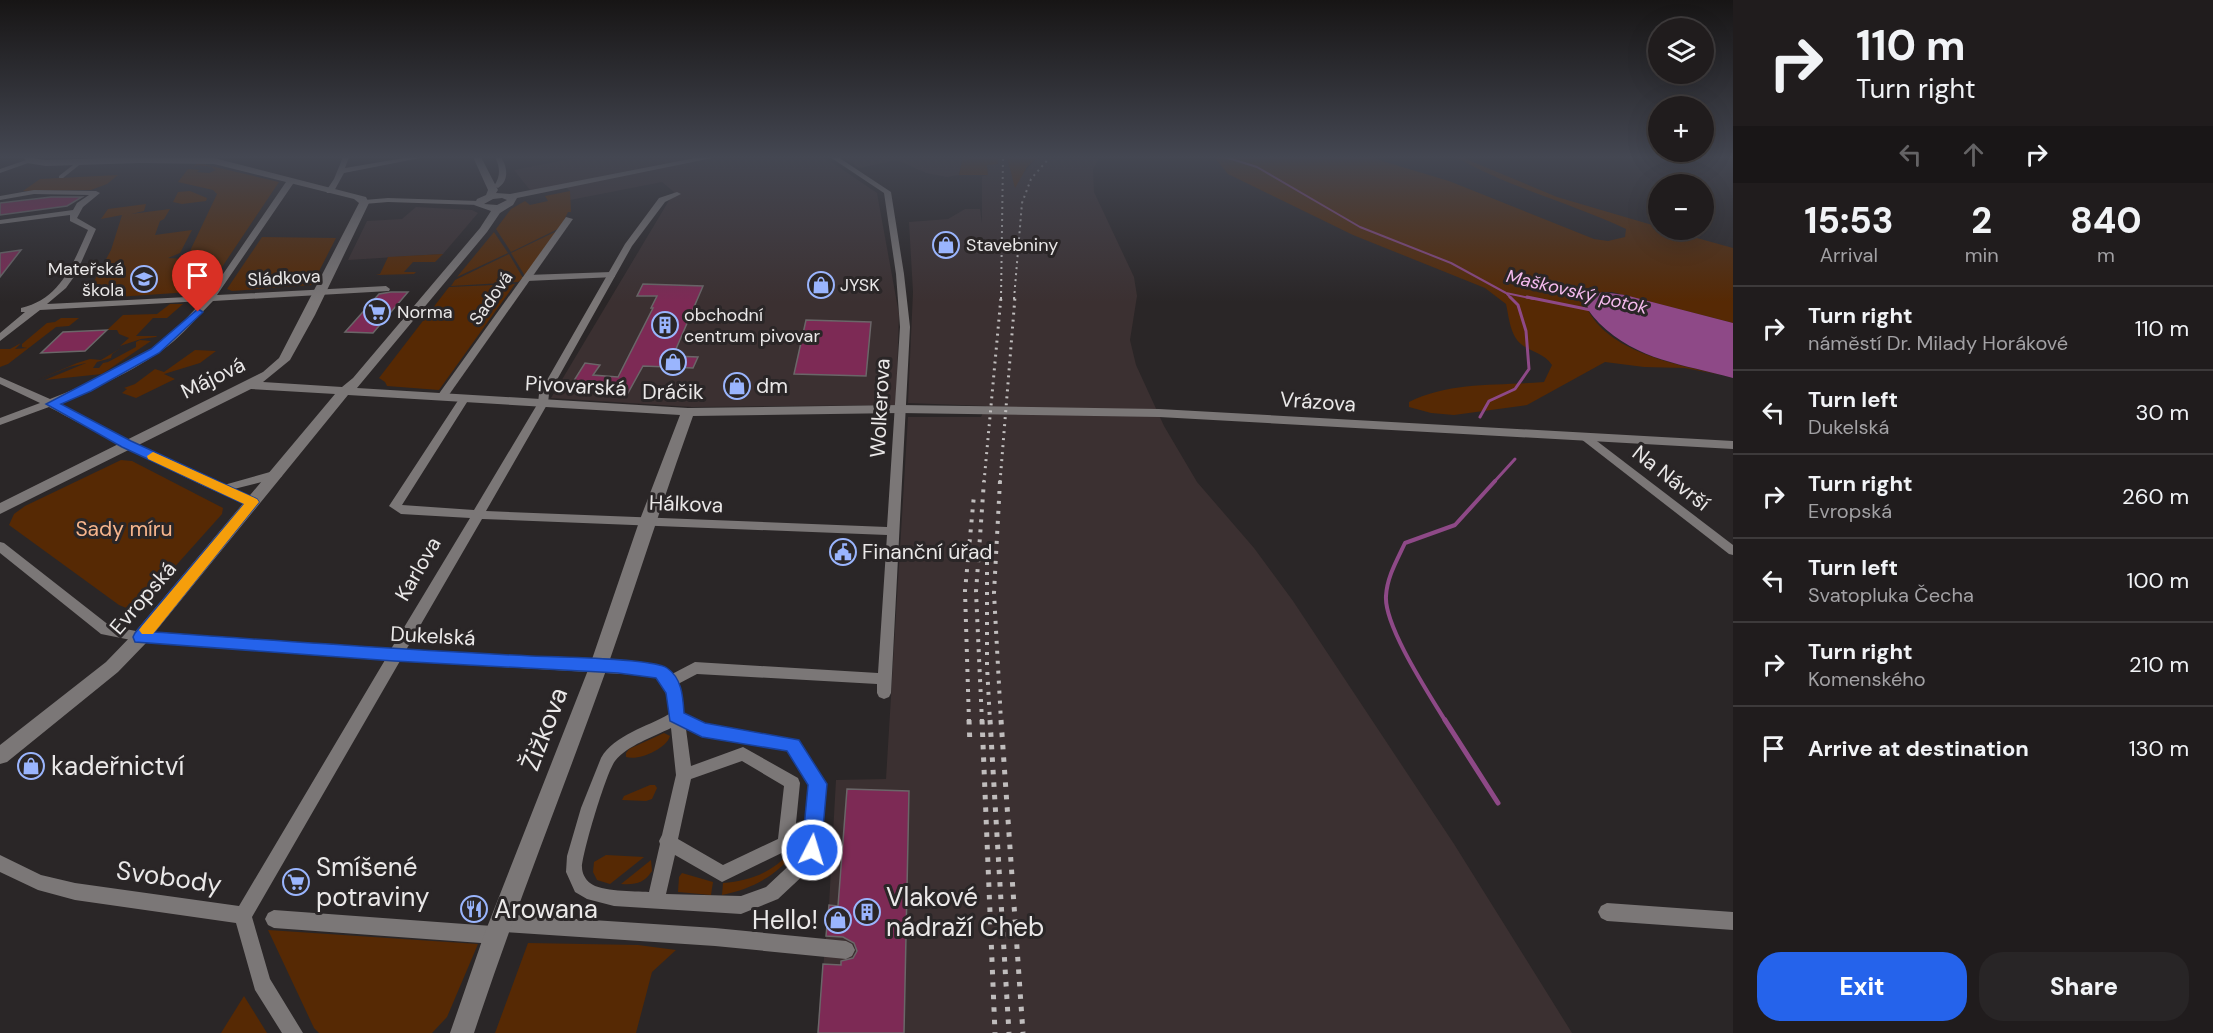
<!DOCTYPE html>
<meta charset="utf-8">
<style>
body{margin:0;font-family:"DM Sans",sans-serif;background:#282526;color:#f1f3f6;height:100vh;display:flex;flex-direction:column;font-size:22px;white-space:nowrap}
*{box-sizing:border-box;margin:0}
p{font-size:20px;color:#a2a1a4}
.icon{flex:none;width:33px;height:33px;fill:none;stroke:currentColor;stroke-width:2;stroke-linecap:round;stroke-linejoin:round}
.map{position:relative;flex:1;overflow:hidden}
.drawer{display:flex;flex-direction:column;background:#201c1d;width:480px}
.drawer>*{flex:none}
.guide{background:#201c1d;color:#f1f3f6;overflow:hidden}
.tools{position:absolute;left:1648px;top:18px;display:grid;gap:12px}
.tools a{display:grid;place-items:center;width:66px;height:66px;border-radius:50%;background:#201c1d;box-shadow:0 6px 24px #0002,0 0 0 2px #3d3a3b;font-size:30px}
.pin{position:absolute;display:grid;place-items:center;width:51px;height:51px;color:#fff;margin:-62px -26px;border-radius:50% 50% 50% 0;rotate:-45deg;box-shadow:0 0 6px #0007}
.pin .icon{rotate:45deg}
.me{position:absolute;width:66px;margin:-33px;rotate:5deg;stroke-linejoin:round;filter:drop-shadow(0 0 4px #0008)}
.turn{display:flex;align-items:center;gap:21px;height:126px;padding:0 24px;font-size:27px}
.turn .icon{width:78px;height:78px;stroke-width:2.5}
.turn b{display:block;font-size:42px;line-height:51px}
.lanes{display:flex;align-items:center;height:57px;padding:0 24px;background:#0003;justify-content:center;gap:30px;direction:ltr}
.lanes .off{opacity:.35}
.eta{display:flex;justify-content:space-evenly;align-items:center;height:102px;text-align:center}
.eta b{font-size:36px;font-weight:800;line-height:42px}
.button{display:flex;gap:12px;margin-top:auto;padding:12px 24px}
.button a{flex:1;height:69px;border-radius:24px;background:#2563eb;color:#fff;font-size:24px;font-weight:800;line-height:69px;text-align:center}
.button a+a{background:#282526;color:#f1f3f6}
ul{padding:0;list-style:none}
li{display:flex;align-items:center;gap:18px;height:84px;padding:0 24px;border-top:2px solid #3d3a3b}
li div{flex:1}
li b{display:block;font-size:22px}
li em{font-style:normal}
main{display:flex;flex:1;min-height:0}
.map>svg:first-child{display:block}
.built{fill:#3b3031}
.green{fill:#562904}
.water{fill:#8e4987}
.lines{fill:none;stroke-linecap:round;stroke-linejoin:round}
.stream-far3{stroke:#8e4987;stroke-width:2}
.stream-far2{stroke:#8e4987;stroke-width:3}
.stream-far1{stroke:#8e4987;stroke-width:4}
.stream{stroke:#8e4987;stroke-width:5}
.building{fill:#7d2a55;stroke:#6a6668;stroke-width:1.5}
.street{fill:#7b7777;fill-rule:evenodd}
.secondary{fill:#7b7777;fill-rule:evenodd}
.rail-far3{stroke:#c0bdbd;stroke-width:2;stroke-dasharray:2 4;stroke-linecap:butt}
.rail-far2{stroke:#c0bdbd;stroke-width:3;stroke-dasharray:2 5;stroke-linecap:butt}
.rail-far1{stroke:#c0bdbd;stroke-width:4;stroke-dasharray:3 7;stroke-linecap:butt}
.rail{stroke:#c0bdbd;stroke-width:5;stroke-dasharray:4.5 8;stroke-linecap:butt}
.route{fill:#2563eb;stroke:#184099;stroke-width:1.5}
.slow{fill:#f59e0b}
.labels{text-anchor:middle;stroke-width:6;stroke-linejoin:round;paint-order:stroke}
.far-poi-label{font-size:18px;fill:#eae8e8;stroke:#2a2627;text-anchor:start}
.far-street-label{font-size:18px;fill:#eae8e8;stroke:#2a2627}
.far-water-label{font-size:18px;font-style:italic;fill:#f5bbee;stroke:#2a2627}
.street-label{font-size:21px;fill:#eae8e8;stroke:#2a2627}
.poi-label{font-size:21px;fill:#eae8e8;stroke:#2a2627;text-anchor:start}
.park-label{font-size:21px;fill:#f6b58c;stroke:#2a2627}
.near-street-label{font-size:26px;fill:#eae8e8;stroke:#2a2627}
.near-poi-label{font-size:26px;fill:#eae8e8;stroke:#2a2627;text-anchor:start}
</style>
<main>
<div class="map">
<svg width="1733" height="1033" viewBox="0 0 1733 1033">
<rect width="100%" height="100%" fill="#2a2627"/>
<!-- built -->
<g class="built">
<path d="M581 157H824L877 193 899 314 896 405 692 407 551 398 674 192 662 182 570 200V191L564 185 530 190 514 170Z"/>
<path d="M842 157H969L968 160H962L959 175 947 177 926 173 897 160 859 168Z"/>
<path d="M997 157H1007L1008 164 1019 178 1038 157H1100L1093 169 1094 192 1134 277 1137 296 1130 340 1136 365 1164 426 1197 482 1254 548 1293 601 1454 844 1572 1033H817L829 905 836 780 886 779 908 417H981L986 406 908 403 913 292 909 222 948 219 965 209H980L982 223V176L988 175 987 165Z"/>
<path d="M416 207 472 210 478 213 443 254 348 260 367 221 402 219Z"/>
</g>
<!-- green -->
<g class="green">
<path d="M969 157H997L998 164 987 165 988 175H959L962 160H968Z"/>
<path d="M1007 157H1038L1027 167 1015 188Z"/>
<path d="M1214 157H1369L1449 181 1594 239 1608 241 1625 237 1626 229C1571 203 1510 188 1456 157H1461L1557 197 1659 227V230H1668L1733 248V323L1612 292H1602L1586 306C1607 353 1677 364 1721 375L1685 368 1644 367 1605 362 1527 405 1454 415 1431 413 1409 407V402C1451 381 1498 386 1544 382L1552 365C1543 352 1532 353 1521 344 1510 335 1509 317 1506 304L1485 288 1353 235 1228 174Z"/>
<path d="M198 163 279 182 222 267 189 253 217 194 213 190 178 182 188 169 200 170 197 172 209 173 216 170 212 168 213 167 198 165 192 168Z"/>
<path d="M118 175 107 184 91 190 23 191 40 179Z"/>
<path d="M190 191 207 198 206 201 182 204 173 202 178 192Z"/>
<path d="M570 191 571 212H568L560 228 511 252 496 229 511 209 525 201 530 205 548 201 545 196Z"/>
<path d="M146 204 144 211 131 214 170 209 164 219 160 221 155 235 192 230 180 253 168 258 189 259 218 272 205 291 102 298 114 286 92 285 111 250 122 215 101 219 108 209Z"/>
<path d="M559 230 525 276 511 253Z"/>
<path d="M494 232 508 253 457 277Z"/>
<path d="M262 237 336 238 312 285 232 291 227 289Z"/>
<path d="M443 254 435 262H413L404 272H416L414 274 376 275 380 274 388 257Z"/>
<path d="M509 254 523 278 518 282 451 286 455 280Z"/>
<path d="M515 284 439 390 387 386 385 382 379 378 449 287Z"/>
<path d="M170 304H183L167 318H153L136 336H157L156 337 141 339 120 346 129 338 119 334 117 330H107L123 315 157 314Z"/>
<path d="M61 318H79L69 326 56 327 8 364 0 367V349H10L21 343 15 349 27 348 22 347V344L47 323 55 322Z"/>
<path d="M140 340 151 341 102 374 45 380 86 363 69 367 37 380 77 363 90 359 101 360 121 348 112 354 111 358 97 362 93 368H99L103 363 108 362 136 347V342Z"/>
<path d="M195 350 216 351 200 363 164 374 175 379 136 398 122 393 127 389 124 388 135 384 155 369 164 372Z"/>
<path d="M121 460 132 461 223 508 222 514 137 609 131 610 119 605 9 525 14 514 25 506Z"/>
<path d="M664 733 670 736C666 749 639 761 626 757V753L629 749Z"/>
<path d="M650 785H655L657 788 652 799 646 801 622 800 624 796Z"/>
<path d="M791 851 794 853C775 877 751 889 722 895L723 883C751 881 773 872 791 851Z"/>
<path d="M606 855 644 857 610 884 597 880 593 872 594 862Z"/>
<path d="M651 860 652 871C644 883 636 885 621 884Z"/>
<path d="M682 873 713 882 711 895 678 892 679 877Z"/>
<path d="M268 930 478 944 447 1017 432 1033H319L314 1028Z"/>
<path d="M528 943 638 945 676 950 652 972 636 1033H495Z"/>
<path d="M244 996 267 1033H221Z"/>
</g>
<!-- water -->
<path class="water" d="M1602 292 1625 295 1733 323V378C1683 364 1638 361 1599 323 1593 316 1585 309 1587 299Z"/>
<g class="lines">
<!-- stream-far3 -->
<g class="stream-far3">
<path d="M1225 157 1257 167 1360 227 1451 263 1506 293 1534 299"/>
<path d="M1507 294 1512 299"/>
</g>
<!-- stream-far2 -->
<g class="stream-far2">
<path d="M1527 297 1591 310"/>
<path d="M1480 417 1489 401 1515 389 1529 369 1526 331 1518 305 1510 297"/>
<path d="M1494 482 1515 459"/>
</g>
<!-- stream-far1 -->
<path class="stream-far1" d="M1446 722C1429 694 1384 626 1386 596 1387 577 1397 560 1405 543L1455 525 1495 481"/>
<!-- stream -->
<path class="stream" d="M1445 720 1498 803"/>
</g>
<!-- building -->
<g class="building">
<path d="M51 197H82L67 206 0 215V203Z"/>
<path d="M21 250 0 277V253Z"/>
<path d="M643 284 703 286 673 356 698 357 693 368 643 366 628 393 568 390 585 363 600 365 593 375 618 377 653 308H651L657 296H637Z"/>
<path d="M391 292H408L373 333 345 332 379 294Z"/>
<path d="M806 320 871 322 866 376 794 374Z"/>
<path d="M107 330 85 351 41 353 63 332Z"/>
<path d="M847 789 909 791 904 1033H818L823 964 841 965V961L853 958 857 951 854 943 843 937 826 936 829 905 838 906Z"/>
</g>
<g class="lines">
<!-- street -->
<g class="street">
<path d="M343 157H349L345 168 410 157H425L344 173 333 193H327L326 191 334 179Z"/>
<path d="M495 157H501C508 168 509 181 498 188L494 186C501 176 500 167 495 157Z"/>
<path d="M830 157H838L891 192 904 274 910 327 891 693 889 697 884 699 879 697 877 693V684L697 674 678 684 684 714 704 724 797 740 826 784 820 850 809 870 778 899 741 914 614 906 587 899 575 892 566 872 567 856 581 808 601 758C614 735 647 727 669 714 667 699 667 688 656 676L400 661 252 917 270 979 303 1033H282L255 990 236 923 75 900 38 890 0 872V855L41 875 75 883 239 906 385 660 141 642 101 634 0 553V542L4 543 110 626 141 632 391 649 470 518 401 514 389 506 459 399 464 396 469 399 402 505 474 510 538 403 539 394 625 244 659 198 677 192 681 194 665 202 632 246 549 394 548 403 486 511 887 527 900 327 896 274 884 193ZM482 519 887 535 878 673 695 662 672 674 666 668 649 663 406 650ZM671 728 676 775 662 835 659 841 660 844 649 892C634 891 601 892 590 883 585 879 582 873 582 867 583 851 606 773 615 761 628 745 653 737 671 728ZM686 729 702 736 787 751 810 785 804 848 797 858 766 887 741 896 666 894 675 855 722 882 792 848 794 843 800 783 798 778 743 747 691 766ZM742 761 784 786 778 839 723 865 678 839 691 779Z"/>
<path d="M29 159 32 161 31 162 0 173V169Z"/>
<path d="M78 161 83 162 63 178H59V176Z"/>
<path d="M288 179 295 181 217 295 386 286 390 289 389 291 213 301C200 314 188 329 174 341 140 369 98 387 58 403L131 442 224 485 277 470 281 471 283 474 281 477 234 489 256 499 258 502 256 505C240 509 75 421 49 407L0 425V418L40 403 0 384V377L50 399C90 383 132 365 166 338 179 327 191 313 203 301L40 310 0 341V333L25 312H21V308C61 299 73 263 88 230L70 221V215L0 224V220L73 210 77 203 89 195 34 194 0 200V196L34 190 96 191 100 193 83 207 77 218 96 229 76 274 66 288 47 304 208 296Z"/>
<path d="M388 198 479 201 483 203 479 205 388 202 364 204 360 202 364 200Z"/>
<path d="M566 217 573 219 446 399H438L437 397 438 395Z"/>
<path d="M1585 434 1589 435 1733 545V555L1729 554 1581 439 1580 437Z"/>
<path d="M1607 903 1733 912V930L1607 921 1601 918 1598 912 1601 906Z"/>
<path d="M274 910 492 926 491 923 494 917 500 914 715 928 846 941 852 944 855 950 852 956 846 959 715 946 503 932 504 935 501 941 495 944 274 928 268 925 265 919 268 913Z"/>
</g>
<!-- secondary -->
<g class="secondary">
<path d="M24 157 46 160 140 157 214 158 366 197 369 203 315 315 290 360 263 382 342 387 353 378 480 228 491 211 474 205 477 199 486 195 488 190 473 157H481L498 190 496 193 510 194 700 157H717L517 198 513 205 500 213 487 232 357 388 688 408 900 405 1159 409 1733 441V449L1159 417 900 413 693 416C663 499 637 582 608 665 564 788 515 909 474 1033H450L484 935 590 665 639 522 680 415 348 395 147 642 118 672 7 762 0 764V745L106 662 135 632 335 394 251 389 0 514V503L263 372 279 358 359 203 354 199 214 164 140 163 46 166 27 163ZM502 198 507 200 497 205 484 204 493 199Z"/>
<path d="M611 272 615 273V277L527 281 522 278 527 275Z"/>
</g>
<!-- rail-far3 -->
<g class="rail-far3">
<path d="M1001 299 1003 157"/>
<path d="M1014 299 1022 203 1031 179 1050 157"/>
</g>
<!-- rail-far2 -->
<g class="rail-far2">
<path d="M984 482 1001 297"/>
<path d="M1000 482 1015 297"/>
</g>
<!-- rail-far1 -->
<g class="rail-far1">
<path d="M1000 481 994 593 1001 722"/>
<path d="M987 552V666L990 722"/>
<path d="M969 722 965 591 974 495"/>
<path d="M982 722 976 592 984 481"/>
</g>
<!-- rail -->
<g class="rail">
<path d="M969 720 970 745"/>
<path d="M982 720 995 1033"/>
<path d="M990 720 1009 1033"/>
<path d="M1001 720 1023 1033"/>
</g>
</g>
<!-- sky -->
<linearGradient id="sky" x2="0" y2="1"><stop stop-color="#171515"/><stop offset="0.52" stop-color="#444752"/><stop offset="1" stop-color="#444752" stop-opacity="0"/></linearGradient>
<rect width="1733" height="302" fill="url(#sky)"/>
<!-- route -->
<path class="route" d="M198 309 203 312 201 314 159 353 91 391 61 404 131 441 257 499 259 502 154 632C280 641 405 650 531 656 554 657 653 658 667 668 682 678 683 697 684 713L705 723 799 740 827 784 821 850 818 856 812 858 805 856 802 850 808 785 787 751 702 737 670 721 666 693 656 678 618 673 394 661 135 642 133 637 135 633 244 504 122 447 46 404 151 349Z"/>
<!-- slow -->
<path class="slow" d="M153 452 257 499 259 502 153 634H142L139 630 142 626 244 504 148 459 147 456Z"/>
<!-- icons -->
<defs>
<symbol id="shop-ring" viewBox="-11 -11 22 22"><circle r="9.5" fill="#2a2627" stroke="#9ab5fd" stroke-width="1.5"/><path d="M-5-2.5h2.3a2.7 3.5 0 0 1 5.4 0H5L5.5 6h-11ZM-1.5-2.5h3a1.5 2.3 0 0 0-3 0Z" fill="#9ab5fd"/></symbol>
<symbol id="school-ring" viewBox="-11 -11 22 22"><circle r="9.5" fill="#2a2627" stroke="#9ab5fd" stroke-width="1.5"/><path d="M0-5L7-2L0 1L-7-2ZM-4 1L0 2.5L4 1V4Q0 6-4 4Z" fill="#9ab5fd"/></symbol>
<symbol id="supermarket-ring" viewBox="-11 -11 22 22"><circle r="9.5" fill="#2a2627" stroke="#9ab5fd" stroke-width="1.5"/><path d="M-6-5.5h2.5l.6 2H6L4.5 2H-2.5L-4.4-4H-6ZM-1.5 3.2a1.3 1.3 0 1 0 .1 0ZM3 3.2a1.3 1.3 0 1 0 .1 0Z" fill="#9ab5fd"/></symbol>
<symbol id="building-ring" viewBox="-11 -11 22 22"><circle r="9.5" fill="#2a2627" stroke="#9ab5fd" stroke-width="1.5"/><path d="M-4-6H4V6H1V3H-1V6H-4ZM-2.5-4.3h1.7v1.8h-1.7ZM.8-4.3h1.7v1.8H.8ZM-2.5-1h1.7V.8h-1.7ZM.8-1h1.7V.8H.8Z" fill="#9ab5fd"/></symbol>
<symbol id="civic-ring" viewBox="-11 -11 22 22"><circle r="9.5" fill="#2a2627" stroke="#9ab5fd" stroke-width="1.5"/><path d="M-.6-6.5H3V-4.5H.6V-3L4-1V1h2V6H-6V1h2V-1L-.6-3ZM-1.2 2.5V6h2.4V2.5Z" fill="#9ab5fd"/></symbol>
<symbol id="restaurant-ring" viewBox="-11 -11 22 22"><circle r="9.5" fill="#2a2627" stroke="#9ab5fd" stroke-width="1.5"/><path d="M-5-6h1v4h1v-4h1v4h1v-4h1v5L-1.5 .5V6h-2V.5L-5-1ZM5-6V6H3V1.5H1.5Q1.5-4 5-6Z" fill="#9ab5fd"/></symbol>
</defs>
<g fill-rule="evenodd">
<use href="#shop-ring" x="931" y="230" width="30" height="30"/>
<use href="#school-ring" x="129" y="264" width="30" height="30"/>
<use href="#shop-ring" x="806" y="270" width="30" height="30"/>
<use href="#supermarket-ring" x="362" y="297" width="30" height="30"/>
<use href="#building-ring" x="650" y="310" width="30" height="30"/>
<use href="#shop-ring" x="658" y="347" width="30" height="30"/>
<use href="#shop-ring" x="722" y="371" width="30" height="30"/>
<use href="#civic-ring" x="828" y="537" width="30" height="30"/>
<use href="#shop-ring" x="16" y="751" width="30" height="30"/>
<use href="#supermarket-ring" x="281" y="867" width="30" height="30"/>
<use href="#restaurant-ring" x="459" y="894" width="30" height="30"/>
<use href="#building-ring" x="852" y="897" width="30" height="30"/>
<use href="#shop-ring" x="823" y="905" width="30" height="30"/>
</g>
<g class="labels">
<!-- far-poi labels -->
<g class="far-poi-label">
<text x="966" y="251">Stavebniny</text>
<text x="124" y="275" text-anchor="end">Mateřská<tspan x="124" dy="21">škola</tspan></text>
<text x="840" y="291">JYSK</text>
<text x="397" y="318">Norma</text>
<text x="684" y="321">obchodní<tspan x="684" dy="21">centrum pivovar</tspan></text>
</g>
<!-- far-street labels -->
<g class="far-street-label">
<text transform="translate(284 278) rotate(-3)" y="6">Sládkova</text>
<text transform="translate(491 298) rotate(-55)" y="6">Sadová</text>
</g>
<!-- far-water labels -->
<g class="far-water-label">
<text transform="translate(1577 292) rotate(13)" y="6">Maškovský potok</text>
</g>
<!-- street labels -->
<g class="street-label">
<text transform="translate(213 378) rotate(-26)" y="7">Májová</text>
<text transform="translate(576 386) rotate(3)" y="7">Pivovarská</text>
<text transform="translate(1318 402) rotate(4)" y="7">Vrázova</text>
<text transform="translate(880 408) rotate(-87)" y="7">Wolkerova</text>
<text transform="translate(1671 478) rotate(38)" y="7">Na Návrší</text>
<text transform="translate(686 504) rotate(2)" y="7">Hálkova</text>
<text transform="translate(418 569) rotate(-60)" y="7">Karlova</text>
<text transform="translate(143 598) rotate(-49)" y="7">Evropská</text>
<text transform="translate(433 636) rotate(3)" y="7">Dukelská</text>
</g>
<!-- poi labels -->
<g class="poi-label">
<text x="756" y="393">dm</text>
<text x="673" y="399" text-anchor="middle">Dráčik</text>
<text x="862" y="559">Finanční úřad</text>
</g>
<!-- park labels -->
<g class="park-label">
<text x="124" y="536">Sady míru</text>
</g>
<!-- near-street labels -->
<g class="near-street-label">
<text transform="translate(544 729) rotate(-69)" y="9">Žižkova</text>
<text transform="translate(169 877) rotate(8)" y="9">Svobody</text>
</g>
<!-- near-poi labels -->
<g class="near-poi-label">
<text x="51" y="775">kadeřnictví</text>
<text x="316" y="876">Smíšené<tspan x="316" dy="30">potraviny</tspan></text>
<text x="886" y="906">Vlakové<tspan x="886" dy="30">nádraží Cheb</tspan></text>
<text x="494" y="918">Arowana</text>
<text x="818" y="929" text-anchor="end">Hello!</text>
</g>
</g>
</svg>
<div class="tools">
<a><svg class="icon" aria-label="layers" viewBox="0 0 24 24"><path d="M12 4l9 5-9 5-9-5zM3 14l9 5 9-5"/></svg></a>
<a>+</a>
<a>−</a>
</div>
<div class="pin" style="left:198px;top:312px;background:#d93025"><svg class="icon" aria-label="arrive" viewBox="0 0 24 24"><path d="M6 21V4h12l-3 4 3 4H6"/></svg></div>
<svg class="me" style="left:812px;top:850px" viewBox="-20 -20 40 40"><circle r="17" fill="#2563eb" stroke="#fff" stroke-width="3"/><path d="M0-11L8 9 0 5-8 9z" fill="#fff"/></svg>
</div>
<section class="drawer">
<div class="guide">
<div class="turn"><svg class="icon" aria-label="right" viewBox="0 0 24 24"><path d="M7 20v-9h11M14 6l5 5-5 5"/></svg><div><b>110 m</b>Turn right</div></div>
<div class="lanes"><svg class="icon off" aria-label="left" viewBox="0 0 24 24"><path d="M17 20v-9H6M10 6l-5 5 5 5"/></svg><svg class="icon off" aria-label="ahead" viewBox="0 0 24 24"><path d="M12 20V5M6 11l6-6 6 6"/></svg><svg class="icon" aria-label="right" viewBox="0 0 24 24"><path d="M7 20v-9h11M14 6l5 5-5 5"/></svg></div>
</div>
<div class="eta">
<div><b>15:53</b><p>Arrival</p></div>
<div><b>2</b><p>min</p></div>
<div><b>840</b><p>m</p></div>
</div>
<ul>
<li><svg class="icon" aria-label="right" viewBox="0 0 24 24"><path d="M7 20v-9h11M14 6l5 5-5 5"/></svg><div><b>Turn right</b><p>náměstí Dr. Milady Horákové</p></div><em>110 m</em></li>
<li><svg class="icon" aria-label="left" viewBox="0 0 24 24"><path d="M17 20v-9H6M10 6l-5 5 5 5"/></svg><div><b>Turn left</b><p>Dukelská</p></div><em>30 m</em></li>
<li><svg class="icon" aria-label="right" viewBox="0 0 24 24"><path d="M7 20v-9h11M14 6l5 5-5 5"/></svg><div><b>Turn right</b><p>Evropská</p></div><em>260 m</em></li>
<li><svg class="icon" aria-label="left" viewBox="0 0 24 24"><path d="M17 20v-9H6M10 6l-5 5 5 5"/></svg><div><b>Turn left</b><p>Svatopluka Čecha</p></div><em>100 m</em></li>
<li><svg class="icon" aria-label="right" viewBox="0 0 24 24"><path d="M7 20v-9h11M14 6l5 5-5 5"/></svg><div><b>Turn right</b><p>Komenského</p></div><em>210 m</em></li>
<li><svg class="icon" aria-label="arrive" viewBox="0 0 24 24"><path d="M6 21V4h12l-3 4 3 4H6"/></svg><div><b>Arrive at destination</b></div><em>130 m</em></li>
</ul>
<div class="button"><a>Exit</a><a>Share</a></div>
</section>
</main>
